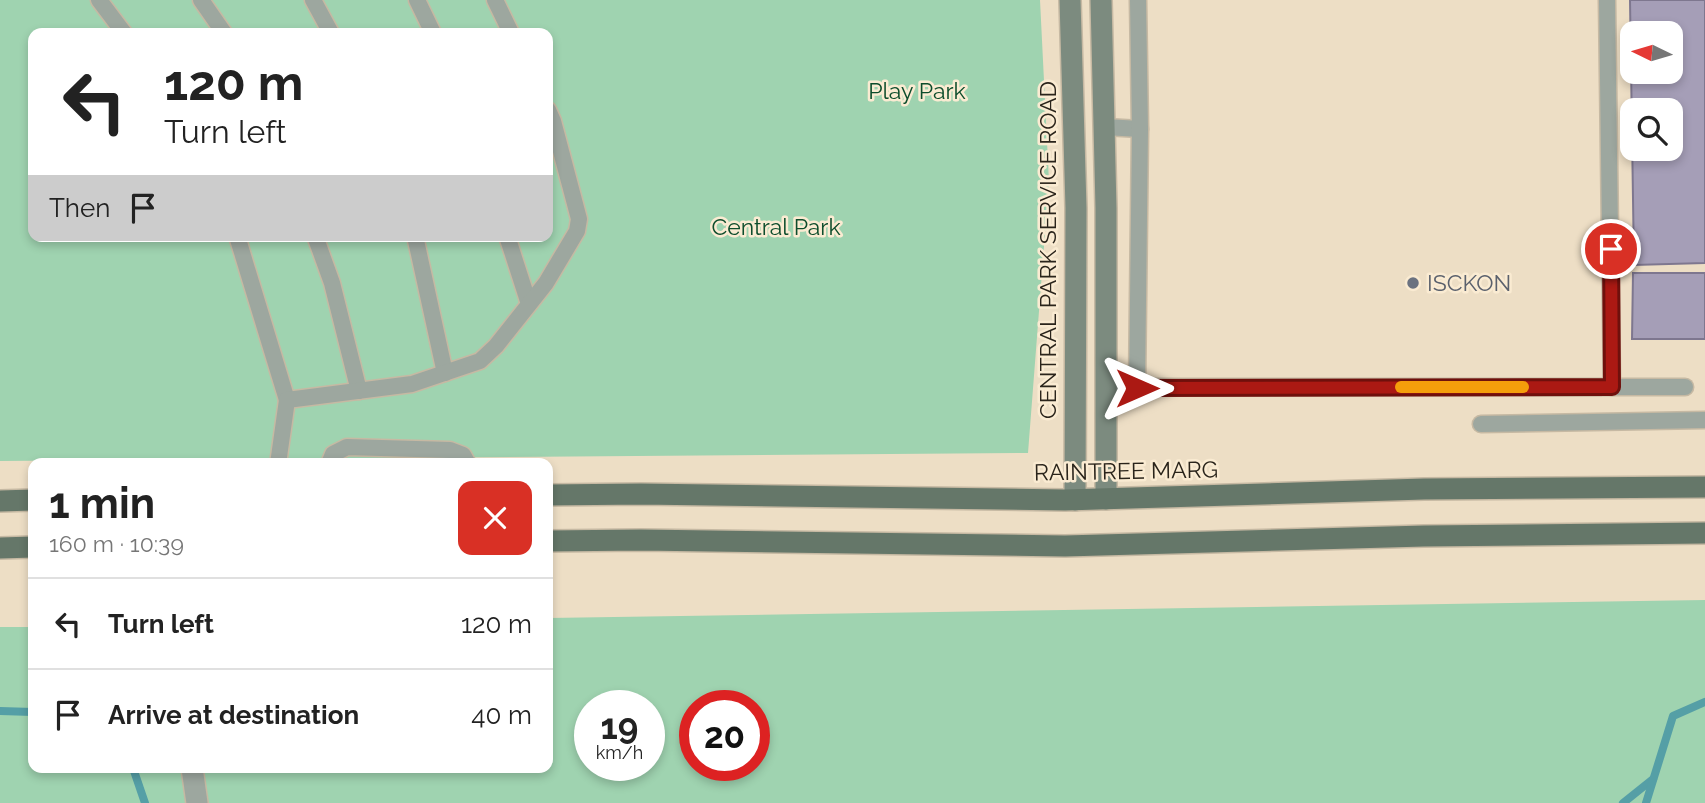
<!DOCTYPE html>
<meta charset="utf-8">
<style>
body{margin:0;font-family:Raleway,sans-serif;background:#f6f6f6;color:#222;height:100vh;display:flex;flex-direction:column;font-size:26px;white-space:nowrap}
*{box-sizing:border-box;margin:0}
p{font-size:23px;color:#767676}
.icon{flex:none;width:38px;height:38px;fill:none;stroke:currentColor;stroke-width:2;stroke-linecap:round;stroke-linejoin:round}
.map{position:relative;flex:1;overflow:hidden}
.panel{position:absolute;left:28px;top:458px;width:525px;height:315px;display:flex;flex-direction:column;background:#fff;border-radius:14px;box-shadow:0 4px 10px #0003}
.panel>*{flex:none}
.top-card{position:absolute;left:28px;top:28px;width:525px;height:214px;border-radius:14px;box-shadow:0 4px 10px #0003;background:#fff;color:#222;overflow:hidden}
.needle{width:46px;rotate:275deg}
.tools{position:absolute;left:1620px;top:21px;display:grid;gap:14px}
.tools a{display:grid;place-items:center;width:63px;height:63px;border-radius:14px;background:#fff;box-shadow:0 4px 10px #0003;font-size:35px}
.speed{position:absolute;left:574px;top:690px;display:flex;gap:14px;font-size:35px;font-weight:700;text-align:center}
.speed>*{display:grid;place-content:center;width:91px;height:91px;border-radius:50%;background:#fff;box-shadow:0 4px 10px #0003;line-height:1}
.speed small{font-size:18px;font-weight:400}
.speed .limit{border:10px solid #d22;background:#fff;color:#111}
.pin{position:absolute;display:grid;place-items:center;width:60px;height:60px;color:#fff;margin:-30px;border:4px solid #fff;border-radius:50%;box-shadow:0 2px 7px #0007}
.me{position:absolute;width:77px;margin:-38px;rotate:90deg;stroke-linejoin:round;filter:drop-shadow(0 0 5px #0008)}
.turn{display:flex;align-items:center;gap:24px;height:147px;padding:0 21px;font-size:32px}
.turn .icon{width:91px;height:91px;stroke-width:2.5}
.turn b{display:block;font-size:49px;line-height:60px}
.then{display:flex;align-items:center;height:66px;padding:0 21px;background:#0003;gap:14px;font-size:26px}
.round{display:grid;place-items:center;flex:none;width:74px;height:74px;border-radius:14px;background:#f6f6f6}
.overview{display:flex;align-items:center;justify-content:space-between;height:119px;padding:0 21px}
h1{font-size:42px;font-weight:700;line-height:52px}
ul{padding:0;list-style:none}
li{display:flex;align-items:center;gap:21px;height:91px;padding:0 21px;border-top:2px solid #e0e0e0}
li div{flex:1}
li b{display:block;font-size:26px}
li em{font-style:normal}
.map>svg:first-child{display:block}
.green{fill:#9fd3b0;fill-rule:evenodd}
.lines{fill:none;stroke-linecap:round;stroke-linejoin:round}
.stream{stroke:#559fa6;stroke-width:8}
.building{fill:#a59eb7;stroke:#7e778f;stroke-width:2;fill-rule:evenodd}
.lane-casing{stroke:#c6b9a3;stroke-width:19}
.street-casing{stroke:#c6b9a3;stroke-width:24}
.secondary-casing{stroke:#c6b9a3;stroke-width:24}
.primary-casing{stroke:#c6b9a3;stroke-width:24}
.lane{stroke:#9da79f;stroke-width:16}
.street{stroke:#9da79f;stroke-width:21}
.secondary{stroke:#7c8b7f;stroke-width:21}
.primary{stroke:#657769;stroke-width:21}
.route-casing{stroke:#6f100c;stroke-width:18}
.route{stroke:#ab1913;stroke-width:12}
.slow{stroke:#f59e0b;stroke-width:12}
.worship-dot{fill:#6b7280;stroke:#faebd2;stroke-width:2.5}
.labels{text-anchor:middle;stroke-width:5;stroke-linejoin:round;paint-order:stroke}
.park-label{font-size:23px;fill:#0d4d2c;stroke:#faebd2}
.street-label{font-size:23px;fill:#2a241b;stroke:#faebd2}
.worship-label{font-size:23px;fill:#5b616d;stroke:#faebd2;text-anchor:start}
</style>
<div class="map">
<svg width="1705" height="803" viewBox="0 0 1705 803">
<rect width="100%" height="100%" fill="#eddec5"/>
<!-- green -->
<g class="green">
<path d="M0 0H1040L1049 182 1028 453 0 461ZM33 33H548V236H33Z"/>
<path d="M1705 600V803H0V627H33V768H548V618ZM590 705H649V765H590ZM695 705H754V765H695Z"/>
</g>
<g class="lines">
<!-- stream -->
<g class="stream">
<path d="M0 711 33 712"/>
<path d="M133 768 145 803"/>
<path d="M1623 803 1653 779"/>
<path d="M1646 803 1673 716 1705 702"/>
</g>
</g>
<!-- building -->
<g class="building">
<path d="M1630 0H1705V263L1634 265ZM1633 33H1671V72H1633ZM1633 110H1671V149H1633Z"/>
<path d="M1633 273H1705V339H1632Z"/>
</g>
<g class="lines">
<defs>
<g id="lane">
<path d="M99 0 124 33"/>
<path d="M201 0 224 33"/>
<path d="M313 0 331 33"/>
<path d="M417 0 433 33"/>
<path d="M495 0 511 33"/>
<path d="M1607 0 1612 387"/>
<path d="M1105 127 1140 129"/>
<path d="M237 236 287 400"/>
<path d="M315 236 332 283 359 391"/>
<path d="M415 236 445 373"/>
<path d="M507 236 529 304"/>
<path d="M1106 387H1685"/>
<path d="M1137 388 1140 129 1138 0"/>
<path d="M1481 424 1705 420"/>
<path d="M278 464 287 400 412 384 480 361 496 346 546 283 577 231 579 219 553 121 548 110"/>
<path d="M329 464 333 454 347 447 450 450 463 455 468 464"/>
</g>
<path id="street" d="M192 768 197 803"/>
<g id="secondary">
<path d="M1070 0 1076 208 1075 500"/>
<path d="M1101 0 1106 208V499"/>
</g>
<g id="primary">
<path d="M548 495 641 494 1065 500 1424 489 1705 487"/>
<path d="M0 501 33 500"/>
<path d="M548 541 641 540 1065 546 1424 536 1705 533"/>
<path d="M0 548 33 547"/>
</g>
</defs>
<!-- lane casing -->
<use href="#lane" class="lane-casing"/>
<!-- street casing -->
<use href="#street" class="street-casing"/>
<!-- secondary casing -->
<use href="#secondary" class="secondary-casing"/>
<!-- primary casing -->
<use href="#primary" class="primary-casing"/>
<!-- lane -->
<use href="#lane" class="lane"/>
<!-- street -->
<use href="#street" class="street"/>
<!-- secondary -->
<use href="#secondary" class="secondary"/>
<!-- primary -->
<use href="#primary" class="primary"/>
</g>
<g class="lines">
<defs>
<path id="route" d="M1137 388 1612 387 1611 249"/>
</defs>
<!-- route casing -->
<use href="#route" class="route-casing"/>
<!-- route -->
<use href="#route" class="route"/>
<!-- slow -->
<path class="slow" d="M1401 387H1523"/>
</g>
<!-- markers -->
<circle class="worship-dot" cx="1413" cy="283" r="7"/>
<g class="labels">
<!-- park labels -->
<g class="park-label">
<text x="917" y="99">Play Park</text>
<text x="776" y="235">Central Park</text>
</g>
<!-- street labels -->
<g class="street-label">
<text transform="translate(1048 250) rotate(-90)" y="8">CENTRAL PARK SERVICE ROAD</text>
<text transform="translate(1126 471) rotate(-1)" y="8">RAINTREE MARG</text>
</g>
<!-- worship labels -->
<g class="worship-label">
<text x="1427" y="291">ISCKON</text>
</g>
</g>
</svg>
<div class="tools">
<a><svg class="needle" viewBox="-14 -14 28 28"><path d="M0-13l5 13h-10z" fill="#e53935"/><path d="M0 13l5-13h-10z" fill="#767676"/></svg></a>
<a><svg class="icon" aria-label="search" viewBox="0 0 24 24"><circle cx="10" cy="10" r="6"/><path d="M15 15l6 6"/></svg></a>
</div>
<div class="speed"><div>19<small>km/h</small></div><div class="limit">20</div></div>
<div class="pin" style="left:1611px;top:249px;background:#d93025"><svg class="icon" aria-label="arrive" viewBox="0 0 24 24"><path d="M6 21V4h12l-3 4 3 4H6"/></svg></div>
<svg class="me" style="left:1137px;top:388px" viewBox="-20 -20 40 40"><path d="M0-17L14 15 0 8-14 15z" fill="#ab1913" stroke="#fff" stroke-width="4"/></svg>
<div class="top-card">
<div class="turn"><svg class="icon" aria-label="left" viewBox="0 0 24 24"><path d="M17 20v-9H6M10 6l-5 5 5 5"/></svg><div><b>120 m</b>Turn left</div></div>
<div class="then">Then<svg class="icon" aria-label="arrive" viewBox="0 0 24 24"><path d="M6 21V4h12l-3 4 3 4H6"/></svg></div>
</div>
<section class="panel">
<div class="overview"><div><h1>1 min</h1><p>160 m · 10:39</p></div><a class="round" style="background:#d93025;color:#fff"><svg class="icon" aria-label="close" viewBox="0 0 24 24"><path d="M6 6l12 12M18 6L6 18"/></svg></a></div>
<ul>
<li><svg class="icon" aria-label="left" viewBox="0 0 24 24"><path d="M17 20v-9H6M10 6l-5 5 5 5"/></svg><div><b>Turn left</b></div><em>120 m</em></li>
<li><svg class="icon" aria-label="arrive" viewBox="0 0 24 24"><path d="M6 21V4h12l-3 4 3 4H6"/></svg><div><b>Arrive at destination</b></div><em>40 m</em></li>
</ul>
</section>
</div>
